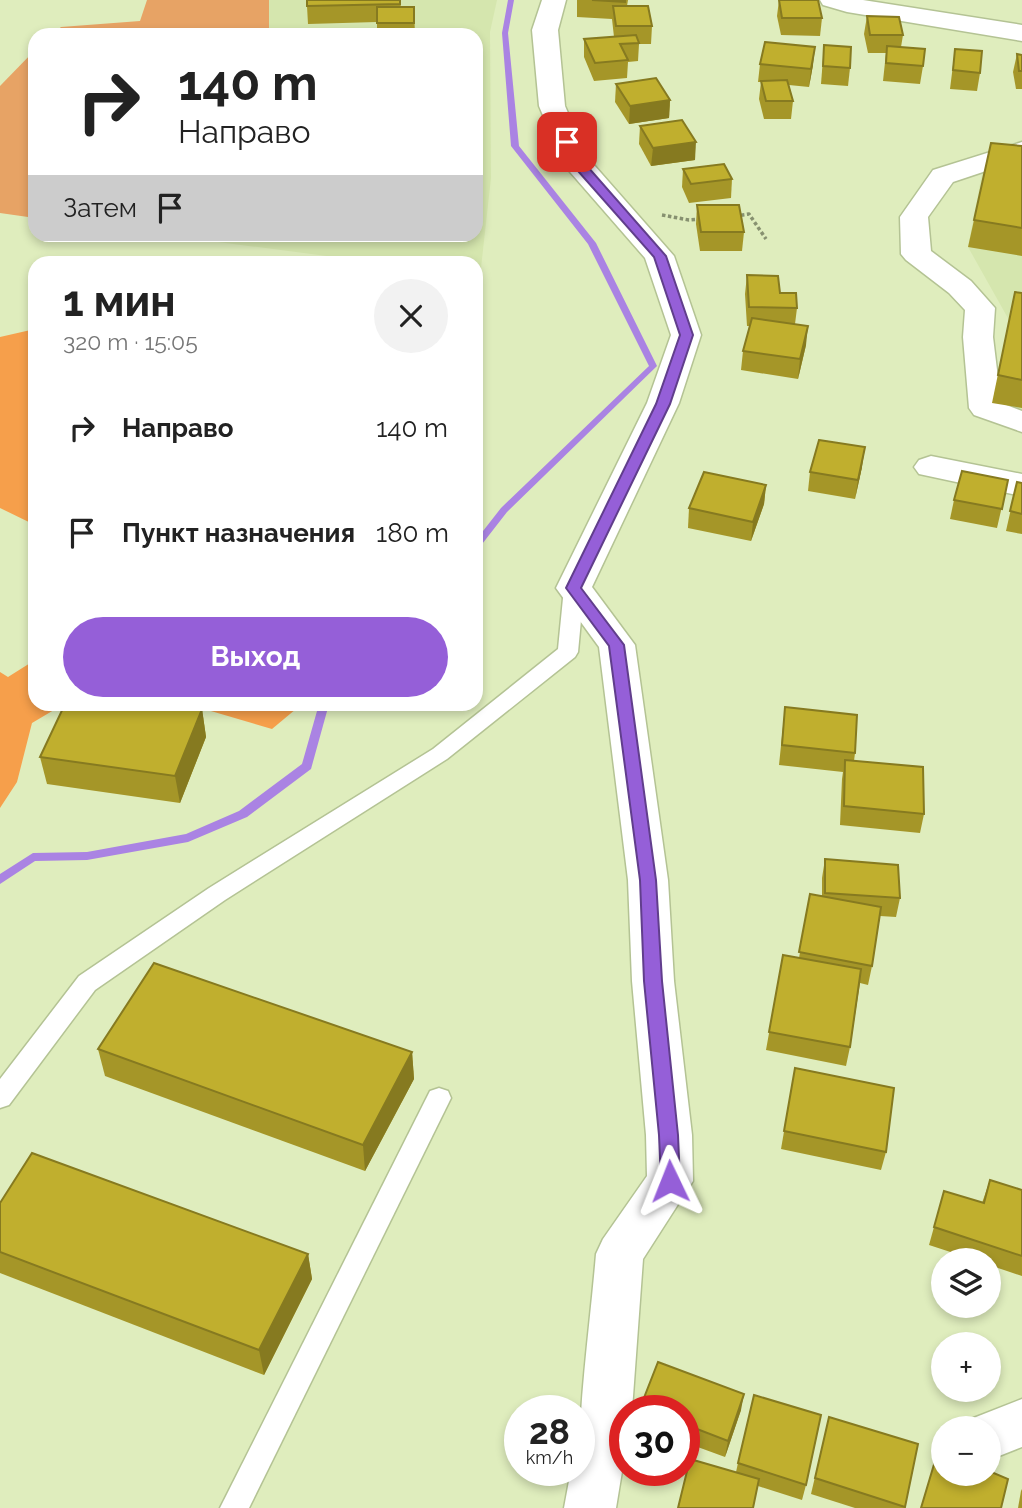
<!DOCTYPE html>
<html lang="ru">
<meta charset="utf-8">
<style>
body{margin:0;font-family:Raleway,sans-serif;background:#f2f2f2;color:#222;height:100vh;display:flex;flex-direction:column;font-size:26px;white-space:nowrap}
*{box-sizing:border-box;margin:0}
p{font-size:23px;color:#767676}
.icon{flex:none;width:38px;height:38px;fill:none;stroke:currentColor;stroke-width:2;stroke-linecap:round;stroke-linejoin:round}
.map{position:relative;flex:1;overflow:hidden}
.side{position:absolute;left:28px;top:256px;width:455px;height:455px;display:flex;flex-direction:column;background:#fff;border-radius:21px;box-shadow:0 4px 10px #0003}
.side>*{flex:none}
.hud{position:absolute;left:28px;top:28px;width:455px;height:214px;border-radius:21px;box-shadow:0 4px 10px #0003;background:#fff;color:#222;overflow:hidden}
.fabs{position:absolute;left:931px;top:1248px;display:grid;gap:14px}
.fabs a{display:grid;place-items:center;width:70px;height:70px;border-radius:50%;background:#fff;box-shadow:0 4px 10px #0003;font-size:35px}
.speed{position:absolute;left:504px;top:1395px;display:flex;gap:14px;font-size:35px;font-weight:700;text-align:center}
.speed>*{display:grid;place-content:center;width:91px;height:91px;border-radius:50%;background:#fff;box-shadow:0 4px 10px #0003;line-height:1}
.speed small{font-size:18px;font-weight:400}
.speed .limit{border:10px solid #d22;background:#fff;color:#111}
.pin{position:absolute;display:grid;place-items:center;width:60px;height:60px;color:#fff;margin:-30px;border-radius:14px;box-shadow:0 4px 10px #0006}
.me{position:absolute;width:77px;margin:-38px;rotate:358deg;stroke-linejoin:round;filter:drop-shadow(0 0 5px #0008)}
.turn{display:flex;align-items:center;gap:24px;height:147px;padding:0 35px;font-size:32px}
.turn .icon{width:91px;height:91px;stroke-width:2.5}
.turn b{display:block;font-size:49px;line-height:60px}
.then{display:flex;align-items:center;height:66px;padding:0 35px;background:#0003;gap:14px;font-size:26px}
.round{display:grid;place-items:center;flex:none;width:74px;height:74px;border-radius:37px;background:#f2f2f2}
.head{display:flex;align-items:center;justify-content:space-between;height:119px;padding:0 35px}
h1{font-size:42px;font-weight:700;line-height:52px}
.cta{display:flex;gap:14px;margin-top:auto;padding:14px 35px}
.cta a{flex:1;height:80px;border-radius:42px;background:#955fd8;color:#fff;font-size:28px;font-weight:700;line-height:80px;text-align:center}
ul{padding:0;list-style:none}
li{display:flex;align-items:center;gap:21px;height:105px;padding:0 35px}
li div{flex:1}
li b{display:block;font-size:26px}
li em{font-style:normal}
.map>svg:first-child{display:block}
.built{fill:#d5e6ae}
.green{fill:#e7a365}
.forest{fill:#f69f4b}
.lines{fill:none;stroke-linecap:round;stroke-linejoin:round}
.stream{fill:#aa83e3;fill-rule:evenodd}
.service-casing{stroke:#b4c394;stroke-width:3}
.minor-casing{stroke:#b4c394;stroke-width:3}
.path{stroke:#879170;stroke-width:3.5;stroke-dasharray:3.5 2.5;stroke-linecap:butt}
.service{fill:#fff;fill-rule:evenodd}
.minor{fill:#fff;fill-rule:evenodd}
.wall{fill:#a59628}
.shaded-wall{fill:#867a20}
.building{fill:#c0af2e;stroke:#867a20;stroke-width:2}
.route{fill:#955fd8;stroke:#613e8c;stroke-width:2}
</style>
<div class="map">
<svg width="1022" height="1508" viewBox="0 0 1022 1508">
<rect width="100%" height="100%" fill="#dfedbd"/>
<!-- built -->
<g class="built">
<path d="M269 0H497L490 32 491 178 480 277 476 276V262H373L195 239 198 234H476V35H269Z"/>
<path d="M1022 153V410L992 403 1009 320 968 247 984 163Z"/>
</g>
<!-- green -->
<g class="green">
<path d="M147 0H269V35H52L61 27 140 21Z"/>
<path d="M35 50V218L0 213V86Z"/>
</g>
<!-- forest -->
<g class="forest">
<path d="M35 329V525L0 508V337Z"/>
<path d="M35 660V704H64L32 723 17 782 0 808V672L8 677Z"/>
<path d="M187 704H302L272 729Z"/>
</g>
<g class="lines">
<!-- stream -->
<g class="stream">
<path d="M508 0H514L508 33 519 146 596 243 657 366 507 512 479 548 476 549V540L501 508 649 366 588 244 511 146 502 33Z"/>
<path d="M319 704H329L311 769 247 817 188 842 87 860 35 861 0 884V874L33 853 87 852 186 834 239 811 302 764Z"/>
</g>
<defs>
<g id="service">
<path d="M574 581 581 583 584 588 578 652 575 657 447 759 225 900 95 990 9 1105 0 1108V1079L79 976 209 888 433 749 558 649 564 588 567 583Z"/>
<path d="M439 1088 448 1091 451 1098 249 1508H220L430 1091Z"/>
</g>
<g id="minor">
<path d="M542 0H566L558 30 565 106 587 157 674 256 701 335 679 403 592 587 635 645 668 880 674 981 692 1135 693 1181 643 1259 632 1410H625V1453L616 1508H564L571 1470H579C579 1398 590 1326 596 1254L603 1239 647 1176 646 1135 632 981 628 880 599 647 556 588 647 403 671 335 645 258 564 165 539 106 532 30Z"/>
<path d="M820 0H863L1022 25V41L847 12 823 5Z"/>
<path d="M1022 142V159L953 182 928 217 931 251 971 281 995 308 993 337 1001 403 1022 411V432L974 415 969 408 963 337 965 310 949 293 906 260 901 254 900 217 933 170Z"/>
<path d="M931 456 1022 474V496L919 474 914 467 919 460Z"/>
<path d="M1022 1399V1447L989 1460V1428H967L971 1419Z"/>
</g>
</defs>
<!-- service casing -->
<use href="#service" class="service-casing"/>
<!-- minor casing -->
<use href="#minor" class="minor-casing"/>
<!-- path -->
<g class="path">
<path d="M662 215 689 220 702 219"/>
<path d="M735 216 749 214 766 239"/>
</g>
<!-- service -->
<use href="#service" class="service"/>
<!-- minor -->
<use href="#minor" class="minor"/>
</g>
<!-- wall -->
<g class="wall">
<path d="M400 0 401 7H414L415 35H377V22L308 24 307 6Z"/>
<path d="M577 0H628L627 6 652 26 651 44H639L638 61 628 62 627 78 594 81 584 57V39L614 37 612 19 577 17Z"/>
<path d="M779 0 822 18 820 36 781 35 777 16Z"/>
<path d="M867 16 903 35 901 47 923 66 920 84 883 81 886 53H868L864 34Z"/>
<path d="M824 45 850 68 848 86 821 84Z"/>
<path d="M955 49 980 73 977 91 950 89Z"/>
<path d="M1017 54 1022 55V89H1016L1013 72Z"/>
<path d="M760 64 813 65 809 87 789 85 793 101 791 119H764L759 99 761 82H758Z"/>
<path d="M616 84 670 100 669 118 629 124 615 102Z"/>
<path d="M640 126 695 160 651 166 639 144Z"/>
<path d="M1022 146V256L968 247 974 220Z"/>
<path d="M683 169 732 179 731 198 689 203 682 187Z"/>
<path d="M697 205 744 232 742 251H700L696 224Z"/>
<path d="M747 275 780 293 797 308 795 324 806 345 798 379 741 370 743 351 750 326H747L745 294Z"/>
<path d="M1015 292 1022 293V408L992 403Z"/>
<path d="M862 467 855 499 808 491 810 472Z"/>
<path d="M1008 480 997 528 950 519 954 500Z"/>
<path d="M1017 482 1022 483V534L1006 531Z"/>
<path d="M766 485 764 504 751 541 688 528 689 508Z"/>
<path d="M785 707 855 753 854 761 924 814 920 833 840 825 842 779 843 772 779 765Z"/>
<path d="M202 709 206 737 180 803 47 784 40 757Z"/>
<path d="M825 859 900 898 896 917 880 916 872 966 868 985 860 983 850 1047 846 1066 766 1050 783 955 799 958 810 894 822 896V878Z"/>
<path d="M98 1049 412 1052 414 1079 365 1171 105 1076Z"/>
<path d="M795 1068 886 1152 881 1170 781 1149Z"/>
<path d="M990 1180 1022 1190V1276L989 1265V1260H975L929 1245 944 1191 982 1203Z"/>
<path d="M0 1203 308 1254 312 1279 264 1375 0 1273Z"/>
<path d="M640 1408 741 1410 725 1457 684 1442V1410H640Z"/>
<path d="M825 1434 918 1444 905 1508H855L811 1494Z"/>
<path d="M738 1463 806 1485 802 1500 758 1486 736 1472Z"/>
<path d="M1022 1489V1508H1018L1021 1491Z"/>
</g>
<!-- shaded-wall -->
<g class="shaded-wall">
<path d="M815 47 813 65 809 87 811 69Z"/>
<path d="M670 100 669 118 629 124 630 106Z"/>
<path d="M696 142 695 160 651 166 653 148Z"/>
<path d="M808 326 806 345 798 379 800 359Z"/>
<path d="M865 447 862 467 855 499 858 480Z"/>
<path d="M766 485 764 504 751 541 753 522Z"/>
<path d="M202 709 206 737 180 803 175 776Z"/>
<path d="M412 1052 414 1079 365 1171 363 1145Z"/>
<path d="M308 1254 312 1279 264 1375 259 1350Z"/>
<path d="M744 1394 741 1410 725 1457 728 1441Z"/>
</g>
<!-- building -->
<g class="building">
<path d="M307 0H400V4L307 6Z"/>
<path d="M592 0H625V2Z"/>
<path d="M779 0H818L822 18H782Z"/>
<path d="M613 6H648L652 26H616Z"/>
<rect x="377" y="7" width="37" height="16"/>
<path d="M867 16 899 17 903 35H870Z"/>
<path d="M636 35 639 43 620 44 628 60 595 63 584 39Z"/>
<path d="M765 42 815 47 811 69 760 64Z"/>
<path d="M824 45 851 47 850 68 823 66Z"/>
<path d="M887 46 925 49 923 66 886 63Z"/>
<path d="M955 49 982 51 980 73 953 70Z"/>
<path d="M1017 54 1022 55V71H1019Z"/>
<path d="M656 78 670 100 630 106 616 84Z"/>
<path d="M787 80 793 101H766L761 81Z"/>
<path d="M682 120 696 142 653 148 640 126Z"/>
<path d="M991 143 1022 146V228L974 220Z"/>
<path d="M724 164 732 179 691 184 683 169Z"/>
<path d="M697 205H739L744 232H701Z"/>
<path d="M747 275 778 276 780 293H796L797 308 749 307Z"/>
<path d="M1015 292 1022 293V380L998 375Z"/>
<path d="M752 318 808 326 800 359 743 351Z"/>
<path d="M819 440 865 447 858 480 810 472Z"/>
<path d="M962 471 1008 480 1002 509 954 500Z"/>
<path d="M704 472 766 485 753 522 689 508Z"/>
<path d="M1017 482 1022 483V514L1010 511Z"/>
<path d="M65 704H160L202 709 175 776 40 757Z"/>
<path d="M785 707 857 715 855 753 782 745Z"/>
<path d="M845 760 923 767 924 814 844 806Z"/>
<path d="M825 859 898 865 900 898 825 893Z"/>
<path d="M810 894 881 907 872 966 799 952Z"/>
<path d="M783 955 861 969 850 1047 769 1032Z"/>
<path d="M154 963 412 1052 363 1145 98 1049Z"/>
<path d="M795 1068 894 1088 886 1152 784 1131Z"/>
<path d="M32 1153 308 1254 259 1350 0 1252V1203Z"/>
<path d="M990 1180 1022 1190V1256L934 1227 944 1191 984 1203Z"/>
<path d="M658 1362 744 1394 728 1441 684 1424V1410H648L640 1408Z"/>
<path d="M754 1395 821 1415 806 1485 738 1463Z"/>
<path d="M829 1417 918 1444 905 1507 815 1478Z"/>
<path d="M938 1451 943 1454V1474H989V1471L1008 1479 1001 1508H921Z"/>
<path d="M690 1459 759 1479 753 1508H678Z"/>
</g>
<!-- route -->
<path class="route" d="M567 138 573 142 580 158 666 256 693 335 670 404 581 588 624 645 656 880 662 981 678 1135 680 1181 677 1187 670 1189 663 1187 661 1181 659 1135 644 981 640 880 609 646 566 588 656 404 680 335 654 257 570 162 561 142Z"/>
</svg>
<div class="fabs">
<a><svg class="icon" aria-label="layers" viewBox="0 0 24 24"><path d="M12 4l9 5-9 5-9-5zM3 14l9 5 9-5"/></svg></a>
<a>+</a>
<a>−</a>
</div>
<div class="speed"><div>28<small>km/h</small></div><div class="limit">30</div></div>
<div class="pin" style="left:567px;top:142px;background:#d93025"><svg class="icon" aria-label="arrive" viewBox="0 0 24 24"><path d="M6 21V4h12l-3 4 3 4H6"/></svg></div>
<svg class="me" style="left:670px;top:1181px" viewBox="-20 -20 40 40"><path d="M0-17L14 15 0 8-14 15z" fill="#955fd8" stroke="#fff" stroke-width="4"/></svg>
<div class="hud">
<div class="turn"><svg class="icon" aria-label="right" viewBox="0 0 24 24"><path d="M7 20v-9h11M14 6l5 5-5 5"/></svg><div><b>140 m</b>Направо</div></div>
<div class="then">Затем<svg class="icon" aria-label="arrive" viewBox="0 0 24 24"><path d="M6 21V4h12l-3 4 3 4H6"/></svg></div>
</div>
<section class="side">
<div class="head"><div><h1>1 мин</h1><p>320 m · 15:05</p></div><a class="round"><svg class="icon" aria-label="close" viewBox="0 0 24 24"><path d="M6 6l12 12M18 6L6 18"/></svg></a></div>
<ul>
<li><svg class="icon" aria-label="right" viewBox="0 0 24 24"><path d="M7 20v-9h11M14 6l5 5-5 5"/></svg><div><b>Направо</b></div><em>140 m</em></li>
<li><svg class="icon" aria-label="arrive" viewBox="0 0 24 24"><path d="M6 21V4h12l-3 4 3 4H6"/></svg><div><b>Пункт назначения</b></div><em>180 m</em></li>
</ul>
<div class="cta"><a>Выход</a></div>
</section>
</div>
